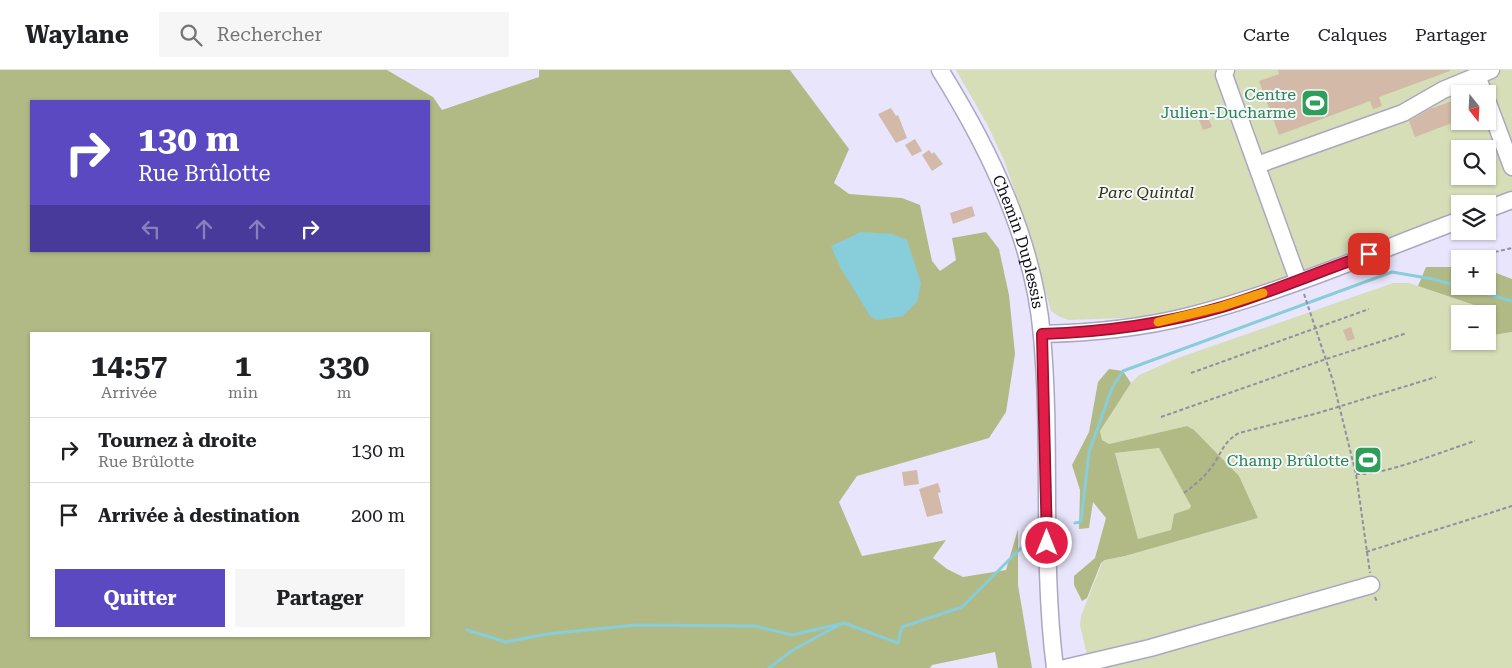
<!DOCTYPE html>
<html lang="fr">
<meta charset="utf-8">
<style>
body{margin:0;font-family:"Roboto Serif",serif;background:#f6f6f6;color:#202124;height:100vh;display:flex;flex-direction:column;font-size:19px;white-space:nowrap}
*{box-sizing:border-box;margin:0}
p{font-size:16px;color:#757577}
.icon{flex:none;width:28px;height:28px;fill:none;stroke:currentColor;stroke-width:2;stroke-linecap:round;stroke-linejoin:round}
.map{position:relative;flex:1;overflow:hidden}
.panel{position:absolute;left:30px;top:262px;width:400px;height:305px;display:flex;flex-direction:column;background:#fff;border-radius:0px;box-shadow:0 1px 4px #0004}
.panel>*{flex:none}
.top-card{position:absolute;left:30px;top:30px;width:400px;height:152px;border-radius:0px;box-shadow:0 1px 4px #0004;background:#5a49c1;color:#fff;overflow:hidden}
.needle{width:32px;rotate:162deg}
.tools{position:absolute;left:1451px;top:15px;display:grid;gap:10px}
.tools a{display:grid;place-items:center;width:45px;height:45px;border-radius:0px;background:#fff;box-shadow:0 1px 4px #0004;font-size:25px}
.pin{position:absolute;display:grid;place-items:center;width:42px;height:42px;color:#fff;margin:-21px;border-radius:10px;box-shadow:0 2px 8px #0006}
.me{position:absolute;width:55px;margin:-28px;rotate:0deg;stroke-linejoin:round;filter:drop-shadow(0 0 4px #0008)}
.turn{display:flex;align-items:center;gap:18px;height:105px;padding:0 25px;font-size:22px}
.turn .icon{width:65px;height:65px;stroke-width:2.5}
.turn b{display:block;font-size:35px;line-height:42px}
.lanes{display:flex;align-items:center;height:48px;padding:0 25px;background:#0003;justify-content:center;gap:25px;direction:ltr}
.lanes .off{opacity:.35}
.eta{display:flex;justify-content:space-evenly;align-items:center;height:85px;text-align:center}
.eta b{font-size:30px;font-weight:700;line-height:35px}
.primary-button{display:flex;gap:10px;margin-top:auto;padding:10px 25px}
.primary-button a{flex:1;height:58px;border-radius:0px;background:#5a49c1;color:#fff;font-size:20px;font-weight:700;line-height:58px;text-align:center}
.primary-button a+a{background:#f6f6f6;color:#202124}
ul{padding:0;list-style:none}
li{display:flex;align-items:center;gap:15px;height:65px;padding:0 25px;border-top:1px solid #e0e0e0}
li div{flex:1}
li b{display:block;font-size:19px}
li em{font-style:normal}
header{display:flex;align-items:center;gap:30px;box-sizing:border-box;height:70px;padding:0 25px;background:#fff;border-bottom:1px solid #e0e0e0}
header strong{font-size:24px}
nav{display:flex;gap:28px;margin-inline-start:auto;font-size:18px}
.search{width:350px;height:45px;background:#f6f6f6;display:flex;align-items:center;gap:12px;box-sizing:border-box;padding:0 18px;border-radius:0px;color:#757577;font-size:19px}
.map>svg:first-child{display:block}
.green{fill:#d6deb7;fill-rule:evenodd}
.forest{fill:#b1ba85;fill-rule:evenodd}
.water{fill:#87cdda}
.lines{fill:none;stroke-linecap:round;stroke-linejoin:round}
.stream{stroke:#87cdda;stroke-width:3}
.building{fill:#d3b9a8}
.minor-casing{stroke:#aca7c1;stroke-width:19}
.path{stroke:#928fa0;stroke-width:2;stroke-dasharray:4 2.5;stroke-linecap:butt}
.minor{stroke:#fff;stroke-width:16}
.route-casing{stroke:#92132f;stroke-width:12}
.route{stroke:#e11d48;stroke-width:9}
.slow{stroke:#f59e0b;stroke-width:9}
.labels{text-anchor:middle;stroke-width:4;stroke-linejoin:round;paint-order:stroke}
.leisure-label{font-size:16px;fill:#27864d;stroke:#f6f5fb;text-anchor:end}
.park-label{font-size:16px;font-style:italic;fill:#2f340a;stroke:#f6f5fb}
.street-label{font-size:16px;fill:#111019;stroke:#f6f5fb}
</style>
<header>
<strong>Waylane</strong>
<div class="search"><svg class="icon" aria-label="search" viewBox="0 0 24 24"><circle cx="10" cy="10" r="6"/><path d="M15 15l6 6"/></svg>Rechercher</div>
<nav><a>Carte</a><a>Calques</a><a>Partager</a></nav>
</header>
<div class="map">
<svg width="1512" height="598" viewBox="0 0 1512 598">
<rect width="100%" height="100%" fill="#e9e5fc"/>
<!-- green -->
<g class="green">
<path d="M956 0H1512V123L1485 134H1460V143L1272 214 1191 239 1150 247 1069 250 1060 247 1051 241 1028 159 1004 90 987 54ZM1460 24H1488V51H1460ZM1460 79H1488V106H1460Z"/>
<path d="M1393 213H1409L1418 216 1477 236 1492 246 1494 257 1488 264V244H1460V271H1488V266L1512 262V598H1090L1080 555 1081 546 1102 493 1105 490 1125 486 1258 448 1187 356 1109 374 1102 370 1100 361 1131 313 1139 305 1178 288Z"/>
<path d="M1159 378 1191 435 1189 439 1174 444 1171 460 1138 470 1115 383Z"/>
</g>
<!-- forest -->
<g class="forest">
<path d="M0 0H387L433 27 442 40 539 7V0H790L849 79 834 113 849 124 902 128 920 135 932 191 940 201 956 190 952 168 986 162 999 179 1009 225 1015 284 1006 342 989 368 857 406 839 432 862 486 946 470 933 488 947 499 963 507 1006 500 1018 459V515L1032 598H998L995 582 932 595 930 598H0ZM31 31H429V181H31ZM31 264H429V566H31Z"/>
<path d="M1426 197H1460V216H1488V200L1512 209V262L1488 266 1494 257 1492 246 1477 236 1418 216Z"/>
<path d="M1109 299 1123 301 1131 313 1100 361 1102 370 1109 374 1187 356 1194 360 1239 406 1258 448 1125 486 1105 490 1101 493 1087 528 1082 531 1074 515V506L1095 488 1106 448 1093 432 1089 458 1079 459 1080 420 1072 395 1089 362 1098 312ZM1159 378 1191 436 1189 439 1174 444 1171 460 1138 469 1115 383Z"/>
</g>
<!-- water -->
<path class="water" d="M861 162 892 164 907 170 921 213 917 232 903 246 877 250 870 246 840 197 831 176Z"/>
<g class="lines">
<!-- stream -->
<g class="stream">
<path d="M1075 453 1081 452 1089 382 1112 318 1123 301 1392 202 1433 209 1512 231"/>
<path d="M467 560 506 572 547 564 636 555 755 556 792 565 844 553 898 573 902 557 962 537 1023 476"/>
<path d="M769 598 793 580 839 555"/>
</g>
</g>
<!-- building -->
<g class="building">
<path d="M1278 0H1450V1L1379 27 1382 36 1373 39 1370 31 1279 65 1259 11 1279 4Z"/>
<path d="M1455 30 1460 50 1415 67 1409 51 1430 39Z"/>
<path d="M891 38 896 46 898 45 907 68 896 73 878 44Z"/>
<path d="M1206 42 1212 57 1203 60 1197 45Z"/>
<path d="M915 69 922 81 912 86 905 75Z"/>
<path d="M929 80 932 84 934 82 943 94 932 101 922 85Z"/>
<path d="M972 136 975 146 953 154 950 143Z"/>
<path d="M1351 257 1355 269 1347 271 1343 260Z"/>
<path d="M917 400 919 414 904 416 902 402Z"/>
<path d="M938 413 941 422 938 423 943 443 927 447 919 419Z"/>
</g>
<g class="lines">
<defs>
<g id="minor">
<path id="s1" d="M940 0C990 80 1034 171 1042 266 1052 376 1041 488 1055 598"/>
<path d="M1226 0 1224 5 1298 210"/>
<path d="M1477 6 1484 24"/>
<path d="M1488 33 1512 97"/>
<path d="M1257 95 1403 43 1443 20 1491 0"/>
<path d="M1488 139 1512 130"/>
<path d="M1042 264C1091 263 1141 258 1189 246 1280 223 1372 183 1460 150"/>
<path d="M1065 598 1150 578 1371 515"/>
</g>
</defs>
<!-- minor casing -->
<use href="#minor" class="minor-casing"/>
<!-- path -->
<g class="path">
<path d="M1482 185 1512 178"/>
<path d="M1304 224 1333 311 1356 404 1370 503"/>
<path d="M1191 303 1369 239"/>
<path d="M1161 347 1326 289 1407 263"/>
<path d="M1356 404C1383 406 1446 380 1475 371"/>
<path d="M1184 423C1196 414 1207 405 1215 392 1223 379 1225 371 1239 363L1318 343 1436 307"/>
<path d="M1366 482 1512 436"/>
<path d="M1375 527 1377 532"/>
</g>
<!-- minor -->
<use href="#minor" class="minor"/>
</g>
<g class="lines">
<defs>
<path id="route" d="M1047 473 1042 264C1103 262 1164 254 1222 237 1272 222 1320 201 1369 184"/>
</defs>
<!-- route casing -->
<use href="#route" class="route-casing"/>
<!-- route -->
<use href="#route" class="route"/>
<!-- slow -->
<path class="slow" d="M1158 252 1220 237 1263 223"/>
</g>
<!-- icons -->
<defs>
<symbol id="stadium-square" viewBox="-11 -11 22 22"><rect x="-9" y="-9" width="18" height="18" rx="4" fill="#2e9e5b" stroke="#f6f5fb"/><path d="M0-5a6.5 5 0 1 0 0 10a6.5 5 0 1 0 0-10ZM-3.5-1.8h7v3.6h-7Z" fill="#fff"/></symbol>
</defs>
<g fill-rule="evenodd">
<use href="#stadium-square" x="1299" y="17" width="32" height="32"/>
<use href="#stadium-square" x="1352" y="374" width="32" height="32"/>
</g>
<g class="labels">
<!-- leisure labels -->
<g class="leisure-label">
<text x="1296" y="30">Centre<tspan x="1296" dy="18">Julien-Ducharme</tspan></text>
<text x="1349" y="396">Champ Brûlotte</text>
</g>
<!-- park labels -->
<g class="park-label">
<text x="1146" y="128">Parc Quintal</text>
</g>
<!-- street labels -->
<g class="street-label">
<text dy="6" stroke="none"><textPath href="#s1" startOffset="190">Chemin Duplessis</textPath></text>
</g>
</g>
</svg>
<div class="tools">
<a><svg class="needle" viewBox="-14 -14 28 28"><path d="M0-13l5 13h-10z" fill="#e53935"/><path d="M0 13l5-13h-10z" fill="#757577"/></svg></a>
<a><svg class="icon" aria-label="search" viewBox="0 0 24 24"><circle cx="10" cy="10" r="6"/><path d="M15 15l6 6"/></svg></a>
<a><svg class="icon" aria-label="layers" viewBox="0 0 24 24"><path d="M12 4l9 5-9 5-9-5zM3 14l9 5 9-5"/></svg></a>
<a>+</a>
<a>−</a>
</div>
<div class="pin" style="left:1369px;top:184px;background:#d93025"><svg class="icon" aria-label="arrive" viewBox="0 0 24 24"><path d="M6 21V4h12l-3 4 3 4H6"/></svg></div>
<svg class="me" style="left:1047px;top:473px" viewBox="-20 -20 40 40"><circle r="17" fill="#e11d48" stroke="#fff" stroke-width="3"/><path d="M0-11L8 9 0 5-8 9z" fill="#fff"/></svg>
<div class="top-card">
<div class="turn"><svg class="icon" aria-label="right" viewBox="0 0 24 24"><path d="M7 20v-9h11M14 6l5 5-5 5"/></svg><div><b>130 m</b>Rue Brûlotte</div></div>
<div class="lanes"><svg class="icon off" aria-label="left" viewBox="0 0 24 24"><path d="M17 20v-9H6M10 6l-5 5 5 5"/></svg><svg class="icon off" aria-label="ahead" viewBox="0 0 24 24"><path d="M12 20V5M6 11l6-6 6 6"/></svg><svg class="icon off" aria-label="ahead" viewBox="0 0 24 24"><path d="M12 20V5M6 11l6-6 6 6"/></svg><svg class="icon" aria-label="right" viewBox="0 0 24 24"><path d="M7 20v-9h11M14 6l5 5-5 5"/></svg></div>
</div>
<section class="panel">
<div class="eta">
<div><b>14:57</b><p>Arrivée</p></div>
<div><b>1</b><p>min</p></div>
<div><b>330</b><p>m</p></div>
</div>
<ul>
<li><svg class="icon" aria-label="right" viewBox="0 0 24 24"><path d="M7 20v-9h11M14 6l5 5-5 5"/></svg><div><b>Tournez à droite</b><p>Rue Brûlotte</p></div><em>130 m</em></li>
<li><svg class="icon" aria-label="arrive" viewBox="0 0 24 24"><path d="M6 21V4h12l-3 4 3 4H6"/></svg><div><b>Arrivée à destination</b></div><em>200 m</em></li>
</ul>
<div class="primary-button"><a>Quitter</a><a>Partager</a></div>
</section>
</div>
